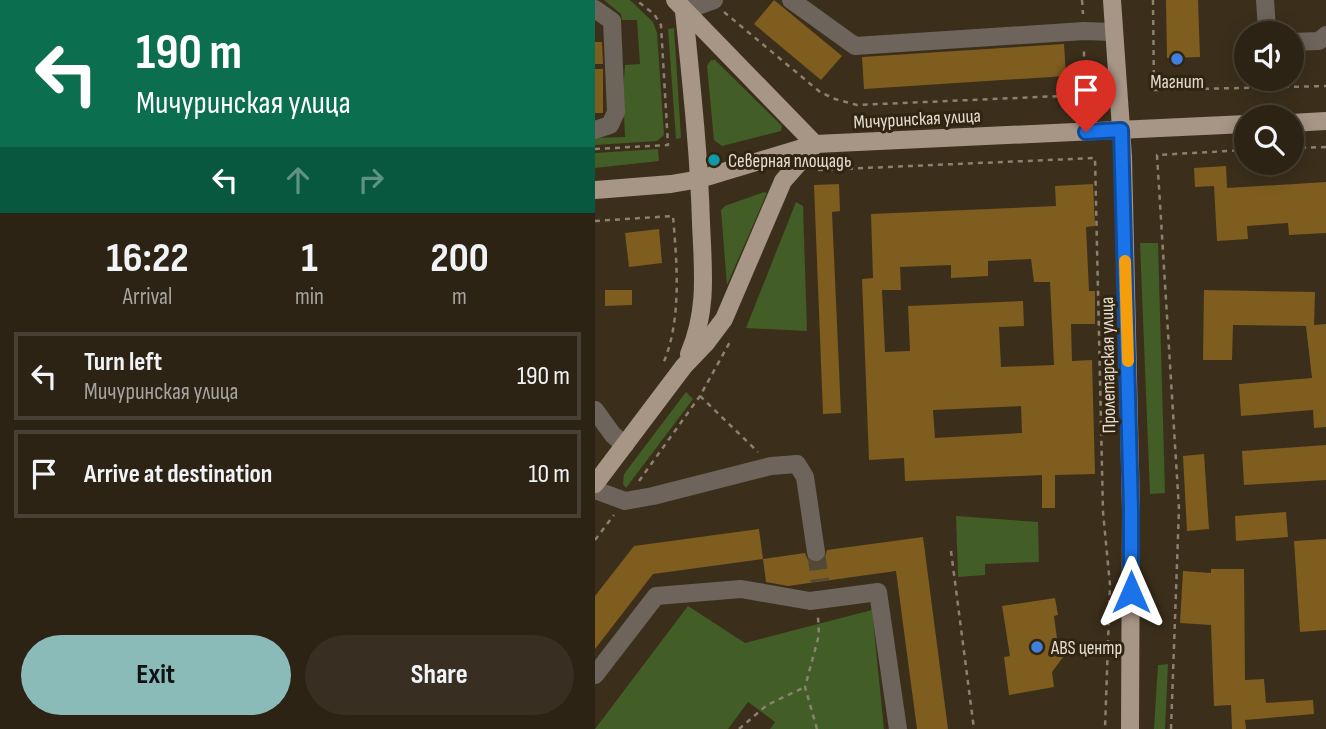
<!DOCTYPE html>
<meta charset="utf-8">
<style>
body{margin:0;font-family:"Sofia Sans Condensed",sans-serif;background:#382f22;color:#f1f3f6;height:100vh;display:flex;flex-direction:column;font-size:26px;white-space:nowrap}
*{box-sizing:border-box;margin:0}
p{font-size:23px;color:#a6a4a0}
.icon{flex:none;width:38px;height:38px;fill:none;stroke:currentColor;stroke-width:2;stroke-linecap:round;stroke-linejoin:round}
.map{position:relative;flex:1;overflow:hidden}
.panel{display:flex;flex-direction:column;background:#2c2314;width:595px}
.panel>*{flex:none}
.guide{background:#0b6e4f;color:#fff;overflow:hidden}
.fabs{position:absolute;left:639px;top:21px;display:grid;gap:14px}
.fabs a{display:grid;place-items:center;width:70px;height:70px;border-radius:50%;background:#2c2314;box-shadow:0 4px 18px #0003,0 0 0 2px #484034;font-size:35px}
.pin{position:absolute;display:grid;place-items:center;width:60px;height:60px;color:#fff;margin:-72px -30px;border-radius:50% 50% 50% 0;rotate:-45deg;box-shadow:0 0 7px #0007}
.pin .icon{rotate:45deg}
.me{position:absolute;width:77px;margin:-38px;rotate:0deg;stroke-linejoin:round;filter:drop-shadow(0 0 5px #0008)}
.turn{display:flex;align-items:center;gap:24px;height:147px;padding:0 21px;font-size:32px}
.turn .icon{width:91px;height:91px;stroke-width:2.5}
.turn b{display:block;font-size:49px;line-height:60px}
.lanes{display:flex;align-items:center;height:66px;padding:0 21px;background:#0003;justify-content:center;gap:35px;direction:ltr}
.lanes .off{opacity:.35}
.eta{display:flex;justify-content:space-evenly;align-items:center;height:119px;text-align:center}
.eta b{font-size:42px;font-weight:700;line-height:49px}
.action{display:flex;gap:14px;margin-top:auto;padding:14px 21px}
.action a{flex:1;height:80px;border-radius:42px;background:#8bbbb9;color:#111;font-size:28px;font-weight:700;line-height:80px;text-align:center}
.action a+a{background:#382f22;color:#f1f3f6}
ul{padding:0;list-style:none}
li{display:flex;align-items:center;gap:21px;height:88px;margin:0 14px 10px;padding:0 7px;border:4px solid #484034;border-radius:0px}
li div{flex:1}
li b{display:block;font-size:26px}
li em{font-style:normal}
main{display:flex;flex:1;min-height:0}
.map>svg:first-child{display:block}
.grass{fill:#425d25}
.building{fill:#7e5d1e;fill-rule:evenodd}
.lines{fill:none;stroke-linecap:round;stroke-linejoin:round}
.minor-tunnel{stroke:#544936;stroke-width:18;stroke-dasharray:18 9;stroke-linecap:butt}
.path{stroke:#8b8171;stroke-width:2.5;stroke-dasharray:5 5;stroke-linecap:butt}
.minor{stroke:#6d645c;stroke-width:18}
.major{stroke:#a79586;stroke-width:18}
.route-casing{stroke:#114b97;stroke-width:18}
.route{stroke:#1a73e8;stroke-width:12}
.slow{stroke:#f59e0b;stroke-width:12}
.shop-dot{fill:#3f7fe0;stroke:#312511;stroke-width:2.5}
.culture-dot{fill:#0f9aa8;stroke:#312511;stroke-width:2.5}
.labels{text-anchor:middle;stroke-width:6;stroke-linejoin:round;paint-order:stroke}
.poi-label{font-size:19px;fill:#e4ddd1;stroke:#312511;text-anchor:start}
.street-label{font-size:19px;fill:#e4ddd1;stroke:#312511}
</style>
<main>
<section class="panel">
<div class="guide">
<div class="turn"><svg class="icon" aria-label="left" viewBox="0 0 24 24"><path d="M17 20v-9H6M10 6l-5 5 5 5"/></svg><div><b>190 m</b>Мичуринская улица</div></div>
<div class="lanes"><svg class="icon" aria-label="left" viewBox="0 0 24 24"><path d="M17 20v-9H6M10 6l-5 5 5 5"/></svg><svg class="icon off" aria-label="ahead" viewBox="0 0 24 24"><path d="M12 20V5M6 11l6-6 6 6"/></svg><svg class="icon off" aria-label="right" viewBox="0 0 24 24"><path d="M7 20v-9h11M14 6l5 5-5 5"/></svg></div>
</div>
<div class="eta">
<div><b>16:22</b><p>Arrival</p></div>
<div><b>1</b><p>min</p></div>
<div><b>200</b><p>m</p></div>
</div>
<ul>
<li><svg class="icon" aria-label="left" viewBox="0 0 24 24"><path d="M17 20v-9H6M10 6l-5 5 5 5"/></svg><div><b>Turn left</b><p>Мичуринская улица</p></div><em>190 m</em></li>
<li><svg class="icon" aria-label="arrive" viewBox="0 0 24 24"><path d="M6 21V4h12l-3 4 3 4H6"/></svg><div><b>Arrive at destination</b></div><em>10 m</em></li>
</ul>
<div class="action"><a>Exit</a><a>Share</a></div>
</section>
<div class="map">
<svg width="731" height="729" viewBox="0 0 731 729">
<rect width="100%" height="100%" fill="#3b2f1b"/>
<!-- grass -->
<g class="grass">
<path d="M9 0H35L58 22 62 33 69 135 62 141 0 145V138L30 137 28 90 30 65 45 64 42 20H27L26 14Z"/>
<path d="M79 28 86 138 81 139 73 29Z"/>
<path d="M116 60H120L187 126 186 131 127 146 119 140 112 66Z"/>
<path d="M63 149 64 161 0 168V153Z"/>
<path d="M169 192 172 193 132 285 126 210 130 206Z"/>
<path d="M201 202 208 206 212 331 151 328Z"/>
<path d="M545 243H563L570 493 555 494Z"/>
<path d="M91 392 98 399 31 488 28 484 29 474Z"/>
<path d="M361 516 443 522 444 562 390 564V575L363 577Z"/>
<path d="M93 606 150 643 277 610 289 729H175L180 722 153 702 133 729H0Z"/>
<path d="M573 664 570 729H559L563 665Z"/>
</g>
<!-- building -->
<g class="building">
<path d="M179 0 247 56 226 80 159 24Z"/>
<path d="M571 0H603L605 57 572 58Z"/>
<path d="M0 42H7L8 64H0Z"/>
<path d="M469 44 471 76 269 89 267 57Z"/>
<rect x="0" y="69" width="8" height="44"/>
<path d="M631 166 632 188 731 182V233L694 235 693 223 652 226 653 239 622 241 619 186 600 187 599 168Z"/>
<path d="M244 184 245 211 237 212 246 413 228 414 219 185Z"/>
<path d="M498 184 500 226 491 227 494 291H500V324H476L477 361 497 360 500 474 460 475V508H447V475L310 481 309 458 274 460 267 279 278 278 276 214 461 206 460 186ZM436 259 439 282H455L459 365 406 367 404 327 429 326 428 301 313 306 315 351 290 352 287 290H306L305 267 356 265V278L393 276V261ZM426 406 427 433 340 438 338 410Z"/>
<path d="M64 229 67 263 34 267 30 233Z"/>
<path d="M10 290H37V305L10 306Z"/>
<path d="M609 290 720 292 719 325 731 324V427L719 428 718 410 646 416 644 384 717 378 711 326 638 325 637 360H608Z"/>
<path d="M731 445V480L649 485 647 451Z"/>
<path d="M609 454 614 529 592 531 588 456Z"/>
<path d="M691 512 693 537 641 541 640 516Z"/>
<path d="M164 529 168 559 58 574 0 649V596L39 546Z"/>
<path d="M328 537 353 729H322L301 571 193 586 171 582 168 559 210 553 213 560 222 563 229 560 232 550Z"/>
<path d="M731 539V630L705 632 699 541Z"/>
<path d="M616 569H649L650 680 669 679 671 703 718 700 719 714 650 720 651 729H637L636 705 619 706 616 625 585 623 588 571 616 573Z"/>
<path d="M460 598 463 615 459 616 463 646 469 656 457 672 459 687 414 695 409 657 415 656 407 606Z"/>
</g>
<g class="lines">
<!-- minor-tunnel -->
<path class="minor-tunnel" d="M221 552 225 581"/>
<!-- path -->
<g class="path">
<path d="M487 0 488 14"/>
<path d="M558 0 559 90 731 86"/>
<path d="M129 12 225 92 240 99 262 105 489 95V49"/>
<path d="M696 148 731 147"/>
<path d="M0 149 73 145 66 25 59 14 41 0"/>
<path d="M223 170 500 158 508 512 515 585 510 729"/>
<path d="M0 221 78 216C82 264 87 320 68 364"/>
<path d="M105 396 163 452"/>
<path d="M44 481 105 396 136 340"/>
<path d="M0 540 19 515"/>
<path d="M356 551 379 729"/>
<path d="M144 729 172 705 210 687"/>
<path d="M222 729 210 687 224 635 223 617"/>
<path d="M576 729 584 509 562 155 651 150"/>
</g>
<!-- minor -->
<g class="minor">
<path d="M196 0 260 46 489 31 519 32"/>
<path d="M670 0 672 30 674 33"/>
<path d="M0 9 17 21 21 112 15 125 0 130"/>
<path d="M89 11 119 0"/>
<path d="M696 42 724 41 731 35"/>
<path d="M0 410 18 435 30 445"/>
<path d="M0 490 30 501 58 496 176 466 202 464 210 477 221 552"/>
<path d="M0 675 61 596 146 589 215 601 283 592 303 729"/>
</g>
<!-- major -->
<g class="major">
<path d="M80 0 220 144"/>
<path d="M517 0 528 157 536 510 535 729"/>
<path d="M89 11C96 81 104 152 106 223 108 270 113 310 94 354"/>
<path d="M696 123 731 121"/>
<path d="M0 190 76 184 105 179 220 144 651 124"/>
<path d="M0 484 89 366 111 343 129 319 188 181 218 147"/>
</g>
</g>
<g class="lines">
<defs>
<path id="route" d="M491 132 526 130 536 510V592"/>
</defs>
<!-- route casing -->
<use href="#route" class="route-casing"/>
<!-- route -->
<use href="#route" class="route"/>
<!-- slow -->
<path class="slow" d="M530 261 533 361"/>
</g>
<!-- markers -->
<g class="shop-dot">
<circle cx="582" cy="59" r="7"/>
<circle cx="442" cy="647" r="7"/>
</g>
<circle class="culture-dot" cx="119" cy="160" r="7"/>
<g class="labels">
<!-- poi labels -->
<g class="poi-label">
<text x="582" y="88" text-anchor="middle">Магнит</text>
<text x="133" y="167">Северная площадь</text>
<text x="456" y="654">ABS центр</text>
</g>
<!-- street labels -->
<g class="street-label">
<text transform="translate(322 118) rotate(-3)" y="7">Мичуринская улица</text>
<text transform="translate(512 365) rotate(-91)" y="7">Пролетарская улица</text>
</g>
</g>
</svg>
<div class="fabs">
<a><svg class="icon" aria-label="sound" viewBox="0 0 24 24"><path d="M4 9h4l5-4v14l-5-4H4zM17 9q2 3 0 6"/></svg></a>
<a><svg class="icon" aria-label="search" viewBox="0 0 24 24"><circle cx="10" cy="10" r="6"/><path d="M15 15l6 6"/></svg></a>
</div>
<div class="pin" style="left:491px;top:132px;background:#d93025"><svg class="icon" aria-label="arrive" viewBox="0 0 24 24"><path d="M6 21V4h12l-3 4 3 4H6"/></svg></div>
<svg class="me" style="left:536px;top:592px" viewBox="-20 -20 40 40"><path d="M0-17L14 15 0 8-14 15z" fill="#1a73e8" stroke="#fff" stroke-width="4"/></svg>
</div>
</main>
